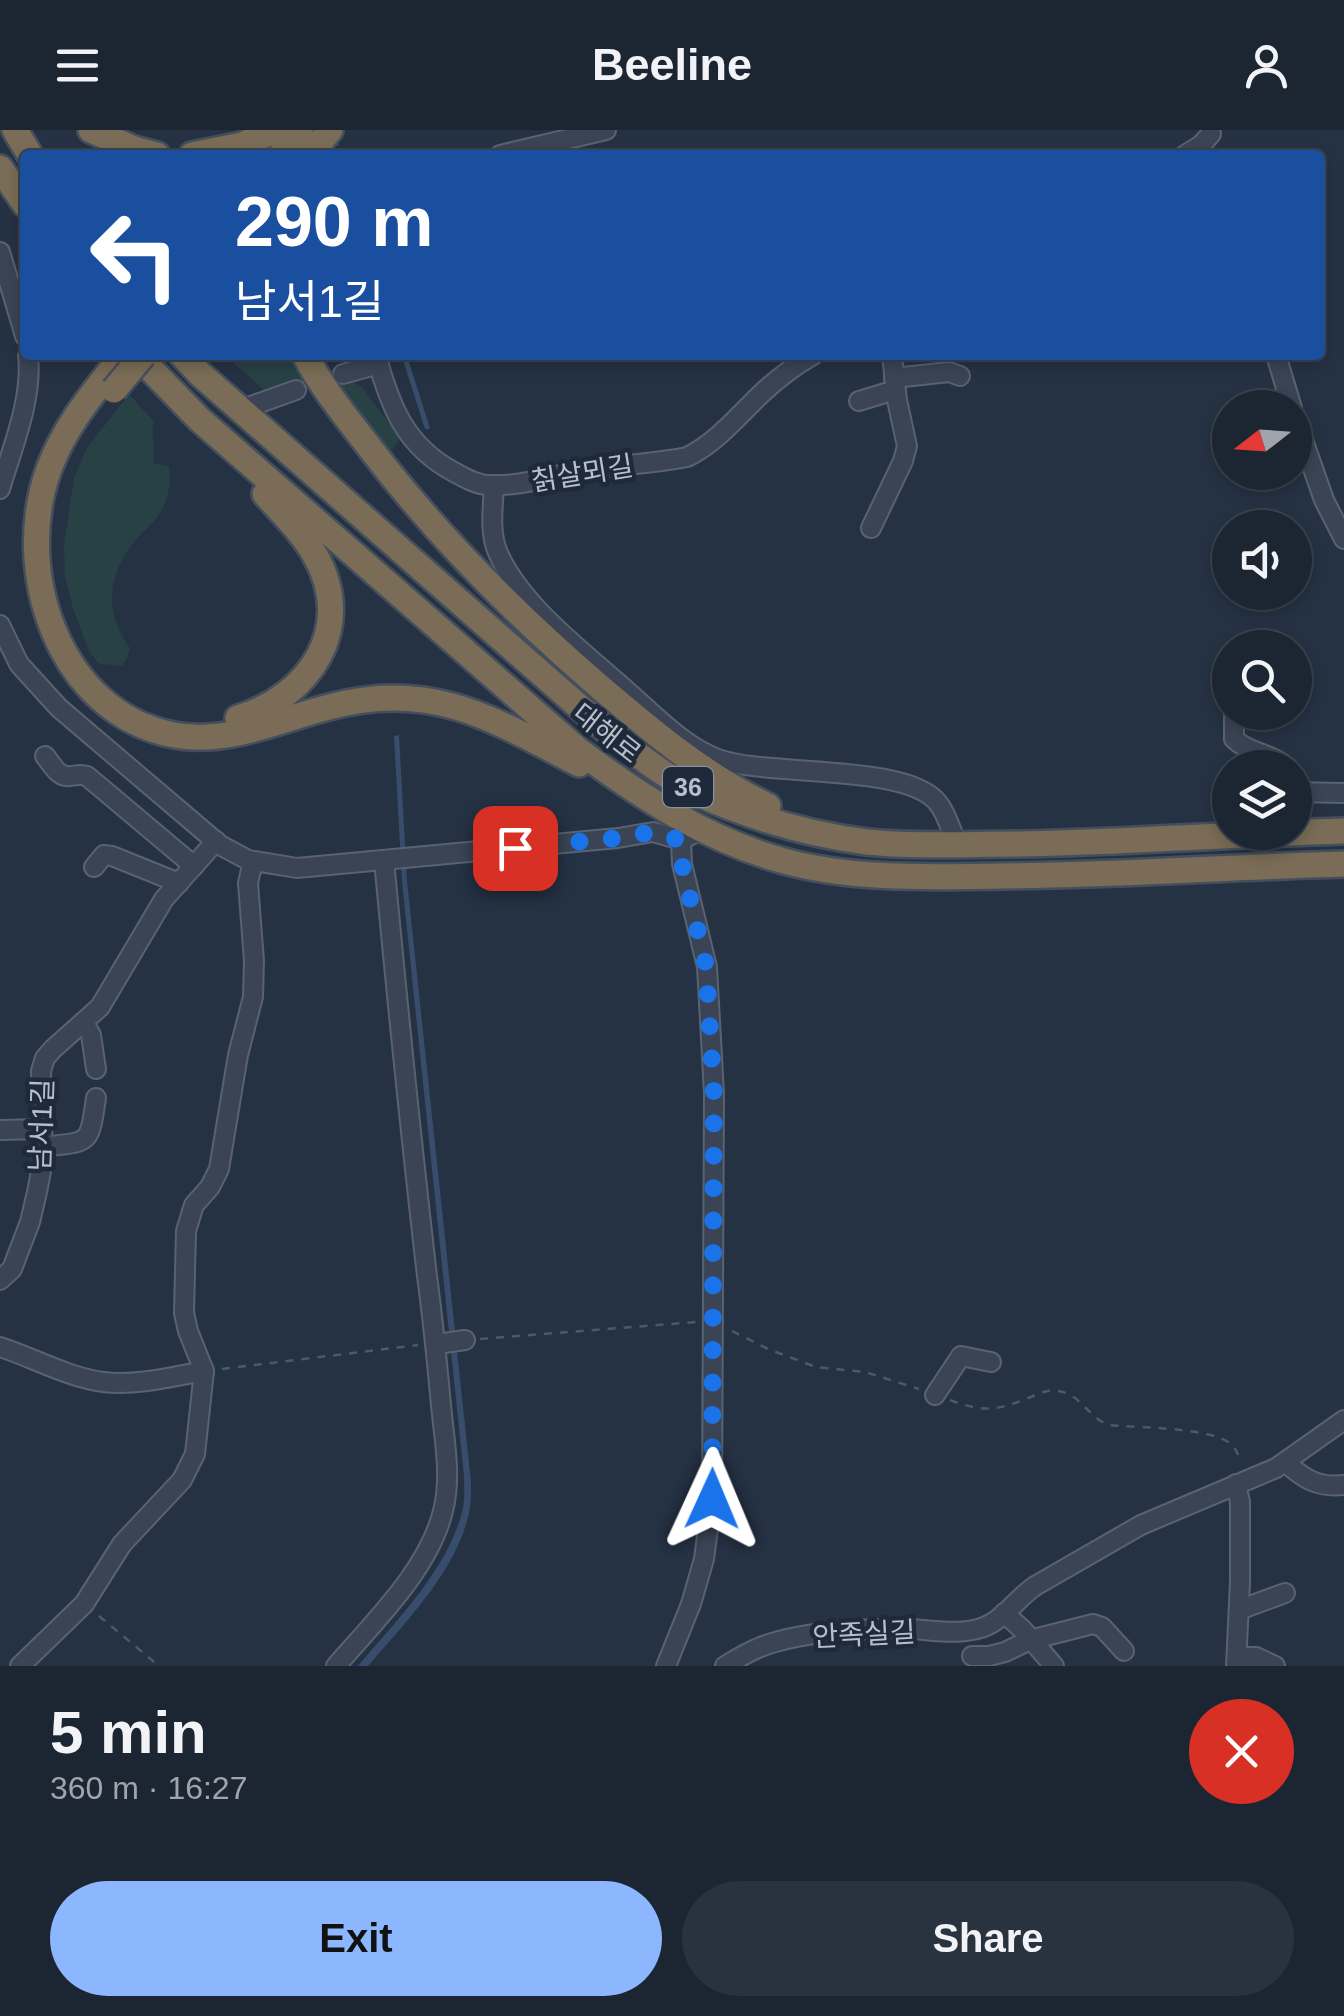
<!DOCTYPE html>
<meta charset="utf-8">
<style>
body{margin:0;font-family:Arial,"Noto Sans KR",sans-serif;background:#29323f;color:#f1f3f6;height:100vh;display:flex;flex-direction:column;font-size:38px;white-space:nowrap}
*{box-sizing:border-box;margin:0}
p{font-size:32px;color:#a0a5ac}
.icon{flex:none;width:55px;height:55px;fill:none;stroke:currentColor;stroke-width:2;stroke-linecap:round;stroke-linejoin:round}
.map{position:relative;height:1536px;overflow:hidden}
.sheet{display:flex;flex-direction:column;background:#1c2633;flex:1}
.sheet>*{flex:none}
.guide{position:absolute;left:20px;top:20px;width:1305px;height:210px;border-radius:10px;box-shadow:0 5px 15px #0003,0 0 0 2px #3a434e;background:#1a4fa0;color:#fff;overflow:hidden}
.needle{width:65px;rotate:253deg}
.fabs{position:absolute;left:1212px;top:260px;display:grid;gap:20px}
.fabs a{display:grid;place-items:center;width:100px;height:100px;border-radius:50%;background:#1c2633;box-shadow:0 5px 15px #0003,0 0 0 2px #3a434e;font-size:50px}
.pin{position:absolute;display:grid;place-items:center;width:85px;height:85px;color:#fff;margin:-42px;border-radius:20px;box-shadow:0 5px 15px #0006}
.me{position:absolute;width:110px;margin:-55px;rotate:1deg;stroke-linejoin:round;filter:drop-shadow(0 0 8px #0008)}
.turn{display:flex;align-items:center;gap:35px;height:210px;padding:0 50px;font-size:45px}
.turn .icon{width:130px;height:130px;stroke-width:2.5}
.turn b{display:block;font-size:70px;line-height:85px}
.round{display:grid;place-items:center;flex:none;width:105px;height:105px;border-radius:52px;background:#29323f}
.summary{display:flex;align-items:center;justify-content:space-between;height:170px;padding:0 50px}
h1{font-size:60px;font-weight:700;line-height:75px}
.cta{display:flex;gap:20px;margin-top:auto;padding:20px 50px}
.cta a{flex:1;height:115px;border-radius:60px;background:#8cb6fe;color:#111;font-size:40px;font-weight:700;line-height:115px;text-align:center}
.cta a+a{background:#29323f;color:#f1f3f6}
header{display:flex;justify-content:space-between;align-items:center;height:130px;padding:0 50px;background:#1c2633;font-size:45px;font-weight:700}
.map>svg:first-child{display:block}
.green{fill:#274145}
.water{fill:#384d6c}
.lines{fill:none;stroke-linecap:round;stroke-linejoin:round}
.stream{stroke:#384d6c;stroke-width:5}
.minor-tunnel{stroke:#3b4759;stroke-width:18;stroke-dasharray:18 9;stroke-linecap:butt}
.minor-casing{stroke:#586271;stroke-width:22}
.highway-casing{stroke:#444f5e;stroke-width:30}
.path{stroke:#465e61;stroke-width:2.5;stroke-dasharray:8 8;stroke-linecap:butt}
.minor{stroke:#3a4454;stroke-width:18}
.highway{stroke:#7a6c56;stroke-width:25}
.highway-bridge-casing{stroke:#444f5e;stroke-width:30;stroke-linecap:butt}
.highway-bridge{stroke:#7a6c56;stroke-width:25}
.route{stroke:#1a73e8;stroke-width:18;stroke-dasharray:0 32.4}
.labels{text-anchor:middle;stroke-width:9;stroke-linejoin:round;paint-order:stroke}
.shield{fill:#1e2939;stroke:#8992a1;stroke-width:2.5}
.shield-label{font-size:25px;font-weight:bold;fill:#b7bfcd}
.street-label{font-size:28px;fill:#b7bfcd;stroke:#1e2939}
</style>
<header><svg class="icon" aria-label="menu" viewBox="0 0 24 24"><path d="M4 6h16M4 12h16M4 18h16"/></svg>Beeline<svg class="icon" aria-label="person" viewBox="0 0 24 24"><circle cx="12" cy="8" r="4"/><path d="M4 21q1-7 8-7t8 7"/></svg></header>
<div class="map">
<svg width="1344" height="1536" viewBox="0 0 1344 1536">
<rect width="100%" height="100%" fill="#253244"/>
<!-- green -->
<g class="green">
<path d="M225 225H290L293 233 305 250 266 262Z"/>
<path d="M345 248 362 257 400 308 393 319H386L333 253Z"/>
<path d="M129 264 154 292C150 306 156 318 153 333L169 336C171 352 169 367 161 381 154 395 139 404 130 417 107 449 105 486 130 518L128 526 122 536 100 534 90 524 73 478 65 447 64 415 74 348 87 318Z"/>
</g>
<!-- water -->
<path class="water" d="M399 605 407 751 471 1352C471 1362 471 1373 469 1383 457 1440 405 1493 368 1536H358C396 1491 450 1437 463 1378 465 1367 464 1357 464 1346L402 751 394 606Z"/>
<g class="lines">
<!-- stream -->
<path class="stream" d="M404 225 427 297"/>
<!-- minor-tunnel -->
<path class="minor-tunnel" d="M326 0 332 25"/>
<defs>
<g id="minor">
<path d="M500 25 606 0"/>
<path d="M1185 25 1201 15 1211 4"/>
<path d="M0 122 25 206"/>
<path d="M376 225C390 276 405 316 454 342 465 348 477 355 489 355 519 357 551 346 580 341 616 335 652 334 687 327 716 313 738 286 761 264 777 249 794 236 813 225"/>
<path d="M1276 225 1292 278"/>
<path d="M343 244 379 234"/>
<path d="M894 248 949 242 960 246"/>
<path d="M859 271 895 260"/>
<path d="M240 280 296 260"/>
<path d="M1295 287 1324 370 1344 409"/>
<path d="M494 355C493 378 489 402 498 423 522 477 584 522 627 561 655 585 683 616 718 629 768 647 907 633 938 673 947 684 951 701 957 714"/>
<path d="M0 359C12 318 33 269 28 225"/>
<path d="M871 398 903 331 907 316 897 270 892 225"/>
<path d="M0 495 19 534 59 578 220 715 248 730 297 738 618 708 653 702 681 710 691 705"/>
<path d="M1234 582V609C1248 623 1271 623 1288 638"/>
<path d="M45 626C51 633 57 645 66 646 74 647 79 643 87 646L194 736"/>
<path d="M1295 654V703"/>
<path d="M1229 660H1230"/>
<path d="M1295 662 1344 663"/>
<path d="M94 737 104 725 112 726 179 753"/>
<path d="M84 893 91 905 96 939"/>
<path d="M0 1000 42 999"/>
<path d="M42 1017C90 1011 89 1017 96 968"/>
<path d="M0 1150 12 1139 30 1092 37 1062 43 1031 41 941 45 928 53 919 100 877 164 769 216 711"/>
<path d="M444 1213 465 1210"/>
<path d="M0 1217C34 1228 67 1247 103 1252 136 1256 171 1247 204 1241"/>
<path d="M935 1265 961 1226 991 1232"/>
<path d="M1285 1332C1304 1349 1318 1358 1344 1355"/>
<path d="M1239 1480 1285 1463"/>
<path d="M1004 1483 1023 1500 1054 1536"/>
<path d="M972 1526H989L1005 1522 1030 1510 1093 1494 1102 1497 1124 1521"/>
<path d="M1237 1527H1256L1275 1536"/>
<path d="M20 1536 84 1474 122 1414 182 1350 195 1324 204 1241 188 1201 184 1183 186 1101 194 1075 210 1057 219 1039 238 925 253 867 254 831 248 753 253 731"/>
<path d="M336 1536C374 1492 429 1439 443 1381 452 1346 444 1309 441 1275 437 1232 433 1189 427 1146 411 1008 397 869 384 730"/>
<path d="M666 1536 691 1474 704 1429 712 1369 714 963 707 837 682 734 681 710"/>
<path d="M725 1536C738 1528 751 1520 766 1515 802 1502 865 1498 904 1499 930 1499 955 1506 981 1498 1003 1491 1016 1469 1035 1456L1141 1395 1276 1338 1344 1290"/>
<path d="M1236 1536 1240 1452V1372L1236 1354"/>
</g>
<g id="highway">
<path d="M15 0 30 25"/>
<path d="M91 0 134 19 157 25"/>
<path d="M192 25 242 15 276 0"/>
<path d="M281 25 300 0"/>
<path d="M310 25 330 0"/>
<path d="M0 38 25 74"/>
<path d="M123 225C95 261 65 295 49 339 12 440 58 583 174 605 227 615 278 590 329 577 430 549 493 589 579 634"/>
<path d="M137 225 199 289 578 620C641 667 707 710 784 731 854 750 930 747 1003 746 1117 745 1230 737 1344 734"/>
<path d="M182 225 200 244 600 595C639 627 680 659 727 676 771 693 820 706 867 712 917 717 968 714 1018 714 1127 712 1235 704 1344 701"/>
<path d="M305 225C322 258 347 288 370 318 438 407 517 486 601 558 654 603 705 646 768 676"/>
<path d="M238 588C311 566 356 497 315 425 302 402 282 383 265 364"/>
</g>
</defs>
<!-- minor casing -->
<use href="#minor" class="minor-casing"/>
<!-- highway casing -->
<use href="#highway" class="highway-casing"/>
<!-- path -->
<g class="path">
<path d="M732 1201 768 1219 816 1237 865 1242 919 1259"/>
<path d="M480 1209 696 1192"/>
<path d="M222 1239 418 1215"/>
<path d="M950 1270C982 1282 995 1281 1026 1269 1036 1265 1046 1259 1057 1261 1081 1263 1088 1288 1109 1295 1138 1298 1205 1297 1228 1312 1236 1317 1238 1324 1240 1333"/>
<path d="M99 1486 159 1536"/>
</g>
<!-- minor -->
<use href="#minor" class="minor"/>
<!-- highway -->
<use href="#highway" class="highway"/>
<defs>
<path id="highway-bridge" d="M114 260 143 225"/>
</defs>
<!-- highway-bridge casing -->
<use href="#highway-bridge" class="highway-bridge-casing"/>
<!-- highway-bridge -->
<use href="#highway-bridge" class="highway-bridge"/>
</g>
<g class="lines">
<!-- route -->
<path class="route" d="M515 718 618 708 653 702 680 710 682 734 706 836 714 964 712 1369"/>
</g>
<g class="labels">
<!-- shield labels -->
<rect class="shield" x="663" y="637" width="50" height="40" rx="8"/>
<g class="shield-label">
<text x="688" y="666">36</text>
</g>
<!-- street labels -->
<g class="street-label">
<text transform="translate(582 343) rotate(-9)" y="10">칡살뫼길</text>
<text transform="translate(607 603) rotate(38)" y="10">대해로</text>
<text transform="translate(41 995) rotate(-88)" y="10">남서1길</text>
<text transform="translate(864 1504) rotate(-3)" y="10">안족실길</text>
</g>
</g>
</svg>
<div class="fabs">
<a><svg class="needle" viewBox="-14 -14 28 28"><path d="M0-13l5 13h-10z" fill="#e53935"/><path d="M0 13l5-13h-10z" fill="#a0a5ac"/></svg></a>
<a><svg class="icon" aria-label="sound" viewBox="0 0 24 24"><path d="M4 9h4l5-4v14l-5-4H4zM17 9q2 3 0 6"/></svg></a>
<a><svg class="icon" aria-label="search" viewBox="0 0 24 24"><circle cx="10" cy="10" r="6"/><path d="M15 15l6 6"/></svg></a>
<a><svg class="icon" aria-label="layers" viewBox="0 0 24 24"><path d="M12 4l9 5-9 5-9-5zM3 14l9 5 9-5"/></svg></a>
</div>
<div class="pin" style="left:515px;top:718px;background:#d93025"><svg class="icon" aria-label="arrive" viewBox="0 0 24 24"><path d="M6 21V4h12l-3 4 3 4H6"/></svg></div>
<svg class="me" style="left:712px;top:1369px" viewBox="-20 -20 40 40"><path d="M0-17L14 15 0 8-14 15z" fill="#1a73e8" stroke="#fff" stroke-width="4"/></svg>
<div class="guide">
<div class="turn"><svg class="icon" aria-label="left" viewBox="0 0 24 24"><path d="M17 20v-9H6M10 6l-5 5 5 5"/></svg><div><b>290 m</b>남서1길</div></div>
</div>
</div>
<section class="sheet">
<div class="summary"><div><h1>5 min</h1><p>360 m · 16:27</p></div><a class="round" style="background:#d93025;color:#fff"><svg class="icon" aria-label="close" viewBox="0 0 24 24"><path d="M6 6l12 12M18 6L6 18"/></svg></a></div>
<div class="cta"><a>Exit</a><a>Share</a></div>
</section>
